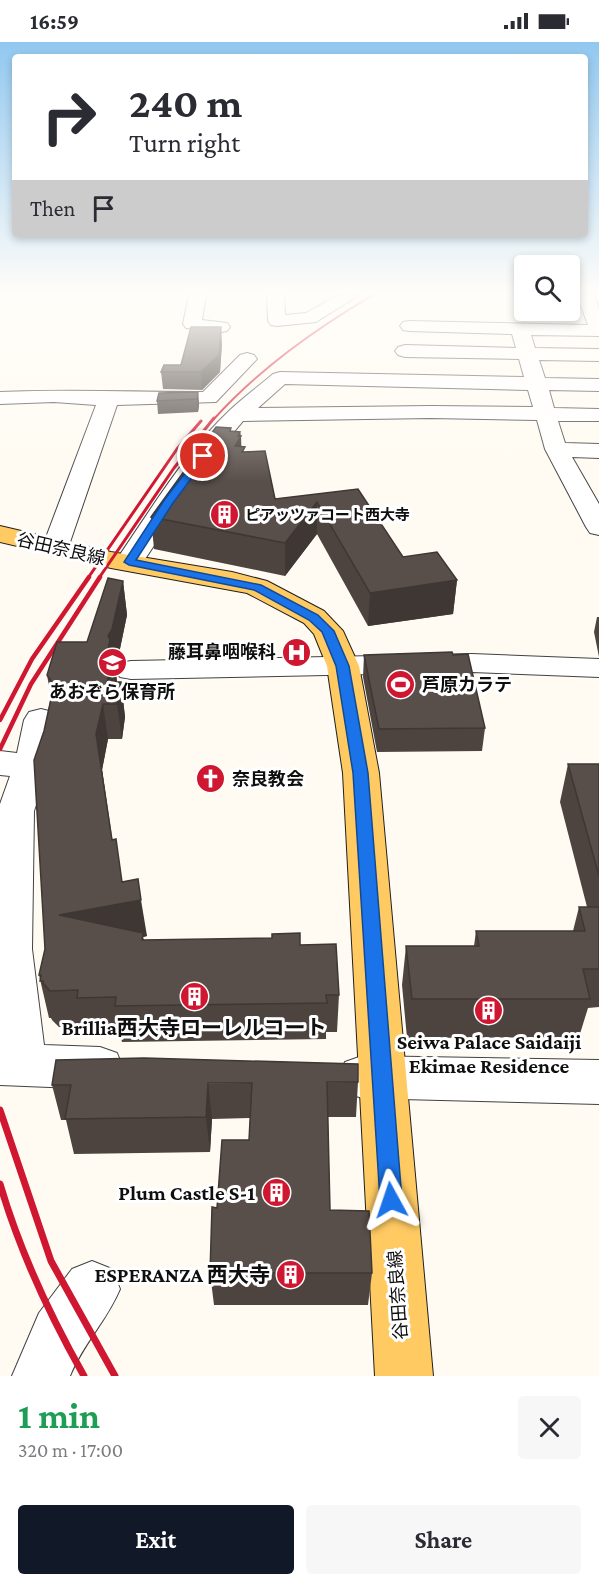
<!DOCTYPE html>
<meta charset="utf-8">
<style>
body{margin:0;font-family:"Crimson Pro","Noto Sans JP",serif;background:#f7f7f7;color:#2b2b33;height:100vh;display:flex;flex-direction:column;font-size:22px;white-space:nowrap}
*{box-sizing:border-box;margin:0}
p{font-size:20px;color:#7c7c81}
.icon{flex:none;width:33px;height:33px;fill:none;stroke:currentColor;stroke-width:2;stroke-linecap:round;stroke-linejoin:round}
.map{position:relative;height:1334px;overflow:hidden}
.side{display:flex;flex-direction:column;background:#fff;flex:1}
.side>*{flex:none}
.guide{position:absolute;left:12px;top:12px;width:576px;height:183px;border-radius:6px;box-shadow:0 3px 9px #0003;background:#fff;color:#2b2b33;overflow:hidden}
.controls{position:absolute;left:514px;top:213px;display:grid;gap:12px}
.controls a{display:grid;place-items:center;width:66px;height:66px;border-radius:6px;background:#fff;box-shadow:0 3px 9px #0003;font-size:30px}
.pin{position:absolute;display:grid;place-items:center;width:51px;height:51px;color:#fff;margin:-26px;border:3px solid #fff;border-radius:50%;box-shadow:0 2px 6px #0007}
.me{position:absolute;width:66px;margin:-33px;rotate:355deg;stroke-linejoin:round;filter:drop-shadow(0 0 4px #0008)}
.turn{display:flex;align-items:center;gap:21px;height:126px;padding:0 18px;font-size:27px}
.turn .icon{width:78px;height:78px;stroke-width:2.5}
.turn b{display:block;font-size:42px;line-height:51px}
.then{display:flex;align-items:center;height:57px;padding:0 18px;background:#0003;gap:12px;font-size:22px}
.round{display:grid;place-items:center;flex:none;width:63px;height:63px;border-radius:6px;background:#f7f7f7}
.headline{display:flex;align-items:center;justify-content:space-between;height:102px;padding:0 18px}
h1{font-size:36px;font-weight:700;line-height:45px;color:#1e9e55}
.primary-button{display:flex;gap:12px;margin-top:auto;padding:12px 18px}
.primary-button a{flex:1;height:69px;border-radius:6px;background:#111827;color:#fff;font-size:24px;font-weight:700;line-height:69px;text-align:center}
.primary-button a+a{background:#f7f7f7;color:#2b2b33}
.status{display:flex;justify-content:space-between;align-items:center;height:42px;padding:0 30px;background:#fff;direction:ltr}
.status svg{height:16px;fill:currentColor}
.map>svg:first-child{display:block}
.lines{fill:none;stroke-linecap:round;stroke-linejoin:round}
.minor-casing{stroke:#424242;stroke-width:2}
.major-casing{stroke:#202020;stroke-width:2}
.minor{fill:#fff;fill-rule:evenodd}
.major{fill:#ffca62;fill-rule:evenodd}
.rail-far3{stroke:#d01731;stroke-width:2}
.rail-far2{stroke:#d01731;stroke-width:3}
.rail-far1{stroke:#d01731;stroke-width:4.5}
.rail{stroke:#d01731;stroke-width:7}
.wall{fill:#4d4440}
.shaded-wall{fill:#3e3734}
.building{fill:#594f4a;stroke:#3e3734;stroke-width:1.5}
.route{fill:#1a73e8;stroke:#114b97;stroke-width:1.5}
.labels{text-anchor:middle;stroke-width:6;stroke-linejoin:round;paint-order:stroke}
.far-poi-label{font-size:15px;font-weight:bold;fill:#0f0f0f;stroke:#fff;text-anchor:start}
.street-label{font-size:18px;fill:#0f0f0f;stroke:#fff}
.poi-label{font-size:18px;font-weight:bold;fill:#0f0f0f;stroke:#fff;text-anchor:start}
.near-poi-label{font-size:21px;font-weight:bold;fill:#0f0f0f;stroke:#fff}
</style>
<div class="status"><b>16:59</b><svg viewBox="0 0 49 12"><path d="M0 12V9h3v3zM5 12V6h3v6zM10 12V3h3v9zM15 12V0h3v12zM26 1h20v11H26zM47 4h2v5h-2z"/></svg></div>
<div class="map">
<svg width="599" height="1334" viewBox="0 0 599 1334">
<rect width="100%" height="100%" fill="#fffbf2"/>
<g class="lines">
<defs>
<g id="minor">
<path d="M189 253H206L202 278 227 281 230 285 227 289 221 290 186 286 183 282Z"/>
<path d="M267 253H284L285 273 306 271 338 253H359L316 280 277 284 271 283 268 279Z"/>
<path d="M577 253H594L599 266V294L531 293 535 306 599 307V319L539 318 545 336 599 337V349L549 348 554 366 599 367V379H558L565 401 599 402V416L572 415 599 462V493L590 491 586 485 545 407 537 378 431 376 243 379C203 425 173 476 139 526L129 528 119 526 115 520C150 469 185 410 230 368 244 355 259 344 273 332L280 330 524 335 519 317 405 315 398 313 395 309 398 305 405 303 516 306 512 292 409 289 403 288 400 284 403 280 409 279 588 283ZM285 342 528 348 533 365 431 364 258 366Z"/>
<path d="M247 311 254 313 257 317 216 360 117 363 68 506 64 512 55 514 46 512 42 506 96 363 54 360 0 362V350C68 347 136 350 203 350L240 313Z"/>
<path d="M472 612 599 617V635L472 630 131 637 120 635 115 628 120 621 131 619Z"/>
<path d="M41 667 53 670 58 678 49 724 34 769 32 907 44 1003 100 1005 117 1011 123 1026 117 1041 100 1047 0 1043V762L10 734 0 733V709L17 711 24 678 29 670Z"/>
<path d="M362 1014 599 1018V1062L362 1056 345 1050 338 1035 345 1020Z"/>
<path d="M92 1219 112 1227 120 1247C106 1280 84 1300 70 1334H12L39 1271 72 1227Z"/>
</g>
<path id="major" d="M0 484 111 510 232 530 267 539 324 569 343 589 359 624 379 731 433 1334H375L343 731 327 624 314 592 304 581 247 551 111 526 0 500Z"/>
</defs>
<!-- minor casing -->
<use href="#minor" class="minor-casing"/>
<!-- major casing -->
<use href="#major" class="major-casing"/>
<!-- minor -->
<use href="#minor" class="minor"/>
<!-- major -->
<use href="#major" class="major"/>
<!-- rail-far3 -->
<path class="rail-far3" d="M213 378C259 327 314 288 373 253"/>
<!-- rail-far2 -->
<g class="rail-far2">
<path d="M88 536 177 407 201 379"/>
<path d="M99 536 174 426 214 376"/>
</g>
<!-- rail-far1 -->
<g class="rail-far1">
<path d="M0 678 32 617 89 535"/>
<path d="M0 707 31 642 100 535"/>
</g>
<!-- rail -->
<g class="rail">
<path d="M0 1068 51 1219 115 1334"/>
<path d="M0 1142C20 1210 49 1272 84 1334"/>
</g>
</g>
<!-- wall -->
<g class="wall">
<path d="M513 253H525V264H517Z"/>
<path d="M222 301 220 330 202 348 163 347 161 330 181 323Z"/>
<path d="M198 350 199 363 198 370 158 372 157 359Z"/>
<path d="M231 386V389L240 390 241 405 275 457 358 447 403 515 457 538 453 572 368 584 317 492 285 534 154 507 151 475Z"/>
<path d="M123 539 127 573 117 621 115 625 117 640H121L125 675 122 697H108L102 728 112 798 122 840 147 894 143 895 144 898 300 903 339 953 337 990H326V997L122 1000 120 992H85L83 985H59L52 978 51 976H49L39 933 45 907 44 689 51 655 47 633 87 600Z"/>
<path d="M597 575H599V615L594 590Z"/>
<path d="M364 613 485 686 482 709 377 710 363 635Z"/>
<path d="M568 722H599V965L588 966 579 995 407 996 402 943 406 904H474L476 889H573L579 865H587L560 760Z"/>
<path d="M358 1040 356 1075H328L330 1168 372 1231 368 1263H214L210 1231 217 1166 249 1098 250 1076 212 1077 210 1110 74 1112 66 1078H61L52 1043Z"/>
</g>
<!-- shaded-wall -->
<g class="shaded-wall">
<path d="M221 285 222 301 220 330 202 348 201 330Z"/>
<path d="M198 350 199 363 198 370 197 357Z"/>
<path d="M240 390 241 394 242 424 235 404 238 394Z"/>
<path d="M317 460V492L285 534V501Z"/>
<path d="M457 538 453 572 368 584 370 551Z"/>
<path d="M123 539 127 573 117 621 115 625 118 646 107 640 108 594Z"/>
<path d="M121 640 125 675 122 697 117 662Z"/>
<path d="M103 662 108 697 102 728 118 835 96 692Z"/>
<path d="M141 858 147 894 143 895 148 928 59 873Z"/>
<path d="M208 1041 212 1077 210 1110 206 1075Z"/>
</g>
<!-- building -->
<g class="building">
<path d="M191 285H221L219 313 201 330H161L164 323H181Z"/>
<path d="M198 350 197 357 157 359 159 351Z"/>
<path d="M216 385 231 386 230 389 240 390 238 394H241L235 404 245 405 242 410 265 409 275 457 358 447 403 515 437 510 457 538 370 551 317 460 285 501 151 475Z"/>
<path d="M108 536 123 539 112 587 108 594 110 598 108 607H111L110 612H113L107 640H121L117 662H103L96 692 112 798 116 797 122 840 138 837 141 858 59 873 143 891 142 898 272 896V892L300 891V903L336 902 339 953H326L327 961 115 964 116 955 77 956 78 948 50 949 43 941V939H40L41 933H39L45 907 34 718 44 689 54 643 47 633 57 600H87Z"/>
<path d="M452 610 453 613 468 612 485 686 379 687 364 613Z"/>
<path d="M568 722H599V834Z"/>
<path d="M579 865H599V927H583L590 957H412L406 904H479L476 889H585Z"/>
<path d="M144 1016 358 1022V1040H327L330 1168 369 1169 372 1231H210L212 1165 217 1166 222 1098H249L252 1041H208L206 1075 65 1077 71 1043H52L56 1018Z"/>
</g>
<!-- sky -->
<linearGradient id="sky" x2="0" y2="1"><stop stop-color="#91c8f0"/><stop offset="0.57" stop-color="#fffdf9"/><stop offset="1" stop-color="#fffdf9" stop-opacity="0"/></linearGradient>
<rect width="599" height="440" fill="url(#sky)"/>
<!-- route -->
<path class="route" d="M200 412 208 414 173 461 136 518 261 543 318 573 334 589 349 624 368 731 402 1158 398 1165 391 1168 383 1165 380 1158 353 731 336 624 322 590 309 578 254 548 129 523 124 520 165 457Z"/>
<!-- icons -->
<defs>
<symbol id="building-disc" viewBox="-11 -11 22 22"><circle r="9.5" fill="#d01731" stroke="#fff"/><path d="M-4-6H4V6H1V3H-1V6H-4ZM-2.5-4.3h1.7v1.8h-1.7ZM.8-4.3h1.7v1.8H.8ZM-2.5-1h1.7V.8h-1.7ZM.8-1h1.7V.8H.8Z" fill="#fff"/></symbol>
<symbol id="hospital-disc" viewBox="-11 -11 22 22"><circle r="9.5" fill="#d01731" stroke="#fff"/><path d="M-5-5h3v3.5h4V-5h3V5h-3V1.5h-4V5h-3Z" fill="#fff"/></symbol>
<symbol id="school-disc" viewBox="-11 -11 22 22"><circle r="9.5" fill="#d01731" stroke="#fff"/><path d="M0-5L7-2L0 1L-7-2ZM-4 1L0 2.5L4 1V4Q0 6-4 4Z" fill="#fff"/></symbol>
<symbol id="stadium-disc" viewBox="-11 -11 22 22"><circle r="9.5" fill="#d01731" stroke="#fff"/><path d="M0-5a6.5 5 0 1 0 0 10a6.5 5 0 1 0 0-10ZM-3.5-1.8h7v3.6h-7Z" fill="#fff"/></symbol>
<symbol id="church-disc" viewBox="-11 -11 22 22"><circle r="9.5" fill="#d01731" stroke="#fff"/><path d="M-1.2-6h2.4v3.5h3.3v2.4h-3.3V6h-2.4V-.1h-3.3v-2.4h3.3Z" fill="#fff"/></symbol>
</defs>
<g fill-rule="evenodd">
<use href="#building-disc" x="208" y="456" width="33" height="33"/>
<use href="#hospital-disc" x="280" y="594" width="33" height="33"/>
<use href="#school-disc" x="96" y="604" width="33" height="33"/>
<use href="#stadium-disc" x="384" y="626" width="33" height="33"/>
<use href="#church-disc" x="194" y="720" width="33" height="33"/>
<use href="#building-disc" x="178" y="938" width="33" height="33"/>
<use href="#building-disc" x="472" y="952" width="33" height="33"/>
<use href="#building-disc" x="260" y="1134" width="33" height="33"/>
<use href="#building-disc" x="274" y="1216" width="33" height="33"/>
</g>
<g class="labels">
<!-- far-poi labels -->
<g class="far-poi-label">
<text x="245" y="478">ピアッツァコート西大寺</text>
</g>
<!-- street labels -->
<g class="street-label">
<text transform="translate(61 507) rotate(13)" y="6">谷田奈良線</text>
<text transform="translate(398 1253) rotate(-94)" y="6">谷田奈良線</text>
</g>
<!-- poi labels -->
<g class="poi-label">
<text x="276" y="616" text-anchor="end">藤耳鼻咽喉科</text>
<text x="422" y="649">芦原カラテ</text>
<text x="112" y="656" text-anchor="middle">あおぞら保育所</text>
<text x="232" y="743">奈良教会</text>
</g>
<!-- near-poi labels -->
<g class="near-poi-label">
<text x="194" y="993">Brillia西大寺ローレルコート</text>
<text x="489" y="1007">Seiwa Palace Saidaiji<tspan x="489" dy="24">Ekimae Residence</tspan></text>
<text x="255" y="1158" text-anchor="end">Plum Castle S-1</text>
<text x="270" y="1240" text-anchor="end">ESPERANZA 西大寺</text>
</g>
</g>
</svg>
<div class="controls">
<a><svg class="icon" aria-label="search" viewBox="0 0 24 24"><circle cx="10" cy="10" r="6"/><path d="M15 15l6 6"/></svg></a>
</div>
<div class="pin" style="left:203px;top:414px;background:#d93025"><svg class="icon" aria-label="arrive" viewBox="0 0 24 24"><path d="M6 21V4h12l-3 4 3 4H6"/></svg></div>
<svg class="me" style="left:391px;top:1158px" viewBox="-20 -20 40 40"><path d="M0-17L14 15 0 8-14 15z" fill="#1a73e8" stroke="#fff" stroke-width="4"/></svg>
<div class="guide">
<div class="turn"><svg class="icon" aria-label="right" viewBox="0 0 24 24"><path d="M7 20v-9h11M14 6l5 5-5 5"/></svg><div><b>240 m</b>Turn right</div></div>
<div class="then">Then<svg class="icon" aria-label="arrive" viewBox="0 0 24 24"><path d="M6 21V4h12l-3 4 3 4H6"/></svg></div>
</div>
</div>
<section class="side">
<div class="headline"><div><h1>1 min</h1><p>320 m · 17:00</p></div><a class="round"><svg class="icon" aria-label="close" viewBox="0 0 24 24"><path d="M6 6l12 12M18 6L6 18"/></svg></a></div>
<div class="primary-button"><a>Exit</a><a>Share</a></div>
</section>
